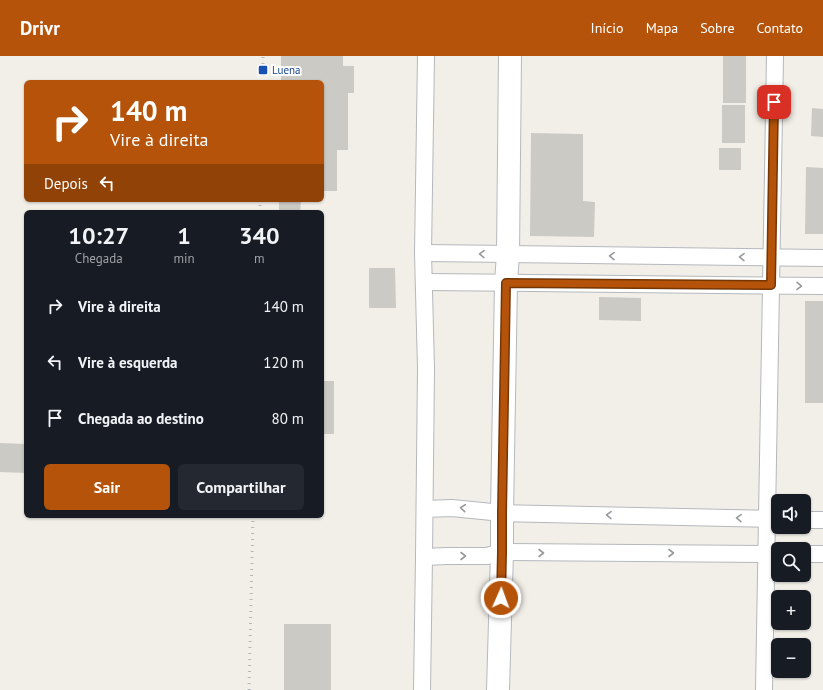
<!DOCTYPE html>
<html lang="pt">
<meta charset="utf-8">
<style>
body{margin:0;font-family:"PT Sans",sans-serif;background:#242831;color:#f1f3f6;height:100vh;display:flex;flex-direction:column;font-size:15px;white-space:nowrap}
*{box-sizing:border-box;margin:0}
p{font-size:13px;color:#9ea1a6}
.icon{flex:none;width:22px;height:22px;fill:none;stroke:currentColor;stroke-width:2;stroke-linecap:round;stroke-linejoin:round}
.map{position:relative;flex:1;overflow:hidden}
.panel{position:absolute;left:24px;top:154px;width:300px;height:308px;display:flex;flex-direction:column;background:#171b24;border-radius:6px;box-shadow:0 1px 3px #0004}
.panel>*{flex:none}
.guide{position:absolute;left:24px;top:24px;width:300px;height:122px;border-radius:6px;box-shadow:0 1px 3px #0004;background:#b45309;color:#fff;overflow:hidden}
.tools{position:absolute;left:771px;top:438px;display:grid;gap:8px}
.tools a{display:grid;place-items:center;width:40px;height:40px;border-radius:6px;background:#171b24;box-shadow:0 1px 3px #0004;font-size:20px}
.pin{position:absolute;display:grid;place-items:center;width:34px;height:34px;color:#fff;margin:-17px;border-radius:8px;box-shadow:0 2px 6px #0006}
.me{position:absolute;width:44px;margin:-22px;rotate:2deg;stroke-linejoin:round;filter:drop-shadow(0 0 3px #0008)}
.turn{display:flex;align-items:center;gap:14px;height:84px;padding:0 20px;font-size:18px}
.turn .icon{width:52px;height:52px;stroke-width:2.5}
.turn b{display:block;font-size:28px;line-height:34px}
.then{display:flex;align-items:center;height:38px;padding:0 20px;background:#0003;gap:8px;font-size:15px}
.eta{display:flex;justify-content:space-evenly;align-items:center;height:68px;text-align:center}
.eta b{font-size:24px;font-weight:700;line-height:28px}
.cta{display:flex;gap:8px;margin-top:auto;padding:8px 20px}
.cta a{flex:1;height:46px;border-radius:6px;background:#b45309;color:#fff;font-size:16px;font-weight:700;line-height:46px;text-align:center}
.cta a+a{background:#242831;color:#f1f3f6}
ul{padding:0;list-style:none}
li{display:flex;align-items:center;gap:12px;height:56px;padding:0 20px}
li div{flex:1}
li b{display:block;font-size:15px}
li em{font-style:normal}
header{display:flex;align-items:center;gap:24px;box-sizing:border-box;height:56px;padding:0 20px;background:#b45309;color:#fff}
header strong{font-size:19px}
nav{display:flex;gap:22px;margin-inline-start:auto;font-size:14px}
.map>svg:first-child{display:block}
.building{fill:#cccac5}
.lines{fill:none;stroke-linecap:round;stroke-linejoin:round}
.street-casing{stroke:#b5b8bc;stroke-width:18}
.secondary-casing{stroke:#b6babf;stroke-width:24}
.street{stroke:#fff;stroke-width:16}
.secondary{stroke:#fff;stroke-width:22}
.rail{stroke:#b6b7b8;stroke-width:3;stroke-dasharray:1 5;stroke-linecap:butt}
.oneway{stroke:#979a9d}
.route-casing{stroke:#753606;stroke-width:10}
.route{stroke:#b45309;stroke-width:7}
.transit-dot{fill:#1a4fb4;stroke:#fff;stroke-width:1.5}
.labels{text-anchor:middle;stroke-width:4;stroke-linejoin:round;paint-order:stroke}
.transit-label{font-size:11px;fill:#164399;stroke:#fff;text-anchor:start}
</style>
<header>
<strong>Drivr</strong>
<nav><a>Início</a><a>Mapa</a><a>Sobre</a><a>Contato</a></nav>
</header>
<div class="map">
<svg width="823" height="634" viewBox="0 0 823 634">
<rect width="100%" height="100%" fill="#f1efe8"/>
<!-- building -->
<g class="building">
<path d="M281 0H343V10H354V37H348V94H337V135H322V26H281Z"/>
<rect x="723" y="0" width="23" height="47"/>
<rect x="722" y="49" width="23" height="38"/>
<path d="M812 52 823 53V81L811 80Z"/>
<path d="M531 77 583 78V145L595 146 594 181 530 180Z"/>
<rect x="719" y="92" width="22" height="22"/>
<path d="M806 111 823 112V178H805Z"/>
<path d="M279 144H301L300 156H279Z"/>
<path d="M322 175H323L324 225H322Z"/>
<path d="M369 212H395L396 252H369Z"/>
<path d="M599 241 641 242V265L599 264Z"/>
<rect x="805" y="245" width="18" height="102"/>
<rect x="322" y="325" width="12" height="53"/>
<path d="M0 387 26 388V417L0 416Z"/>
<rect x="284" y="568" width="47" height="66"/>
</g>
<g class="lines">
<defs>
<g id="street">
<path d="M423 197 823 202"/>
<path d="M424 226 823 230"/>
<path d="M425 453 452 452 502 457 776 463"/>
<path d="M804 464H823"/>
<path d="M804 498H823"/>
<path d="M424 501 447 500H487L502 496 778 498"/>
<path d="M422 634 424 501 426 312 423 197 426 0"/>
<path d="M764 634 775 0"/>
</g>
<path id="secondary" d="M498 634 502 496V457L506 227 508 198 510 0"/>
</defs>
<!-- street casing -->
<use href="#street" class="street-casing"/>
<!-- secondary casing -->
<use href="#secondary" class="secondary-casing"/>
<!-- street -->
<use href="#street" class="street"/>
<!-- secondary -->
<use href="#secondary" class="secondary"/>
<!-- rail -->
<g class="rail">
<path d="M263 26V0"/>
<path d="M260 156V144"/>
<path d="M249 634 253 460"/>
</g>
</g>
<!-- one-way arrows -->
<defs><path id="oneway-chevron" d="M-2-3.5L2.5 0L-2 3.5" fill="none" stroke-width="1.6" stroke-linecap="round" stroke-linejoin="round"/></defs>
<g class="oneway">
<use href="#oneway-chevron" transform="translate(482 198) rotate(-179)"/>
<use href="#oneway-chevron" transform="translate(612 200) rotate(-179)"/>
<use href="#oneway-chevron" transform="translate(742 201) rotate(-179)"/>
<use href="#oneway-chevron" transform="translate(799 230) rotate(1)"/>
<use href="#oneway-chevron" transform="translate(463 452) rotate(-175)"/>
<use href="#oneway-chevron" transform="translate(609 459) rotate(-179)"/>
<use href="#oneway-chevron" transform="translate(739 462) rotate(-179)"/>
<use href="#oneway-chevron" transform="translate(541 497)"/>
<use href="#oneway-chevron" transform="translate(671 497)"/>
<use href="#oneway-chevron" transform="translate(463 500)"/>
</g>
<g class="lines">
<defs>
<path id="route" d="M501 542 502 496V457L506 227 771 229 774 46"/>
</defs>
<!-- route casing -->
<use href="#route" class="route-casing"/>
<!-- route -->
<use href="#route" class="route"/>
</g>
<!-- markers -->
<rect class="transit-dot" x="258" y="9" width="10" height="10" rx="2"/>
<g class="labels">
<!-- transit labels -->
<g class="transit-label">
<text x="272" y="18">Luena</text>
</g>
</g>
</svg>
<div class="tools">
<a><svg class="icon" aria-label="sound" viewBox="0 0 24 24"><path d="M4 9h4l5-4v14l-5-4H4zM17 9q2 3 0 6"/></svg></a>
<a><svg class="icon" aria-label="search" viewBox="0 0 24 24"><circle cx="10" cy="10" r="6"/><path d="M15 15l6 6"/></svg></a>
<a>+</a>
<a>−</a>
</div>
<div class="pin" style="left:774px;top:46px;background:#d93025"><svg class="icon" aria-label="arrive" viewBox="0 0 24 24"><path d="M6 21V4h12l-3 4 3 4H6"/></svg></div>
<svg class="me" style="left:501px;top:542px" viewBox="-20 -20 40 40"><circle r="17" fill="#b45309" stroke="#fff" stroke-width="3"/><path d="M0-11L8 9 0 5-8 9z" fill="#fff"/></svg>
<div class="guide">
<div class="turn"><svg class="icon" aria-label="right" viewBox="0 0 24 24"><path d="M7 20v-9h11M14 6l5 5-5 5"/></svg><div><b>140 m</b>Vire à direita</div></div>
<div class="then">Depois<svg class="icon" aria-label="left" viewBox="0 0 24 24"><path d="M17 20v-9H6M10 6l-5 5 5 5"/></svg></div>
</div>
<section class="panel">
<div class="eta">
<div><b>10:27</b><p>Chegada</p></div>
<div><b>1</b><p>min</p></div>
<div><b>340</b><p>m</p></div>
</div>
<ul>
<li><svg class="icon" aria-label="right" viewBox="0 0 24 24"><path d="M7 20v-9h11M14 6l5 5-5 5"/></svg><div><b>Vire à direita</b></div><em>140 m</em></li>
<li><svg class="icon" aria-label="left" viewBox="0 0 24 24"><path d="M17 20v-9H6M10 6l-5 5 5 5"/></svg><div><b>Vire à esquerda</b></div><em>120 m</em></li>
<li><svg class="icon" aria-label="arrive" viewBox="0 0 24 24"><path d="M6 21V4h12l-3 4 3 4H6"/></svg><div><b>Chegada ao destino</b></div><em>80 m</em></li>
</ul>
<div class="cta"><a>Sair</a><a>Compartilhar</a></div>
</section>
</div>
